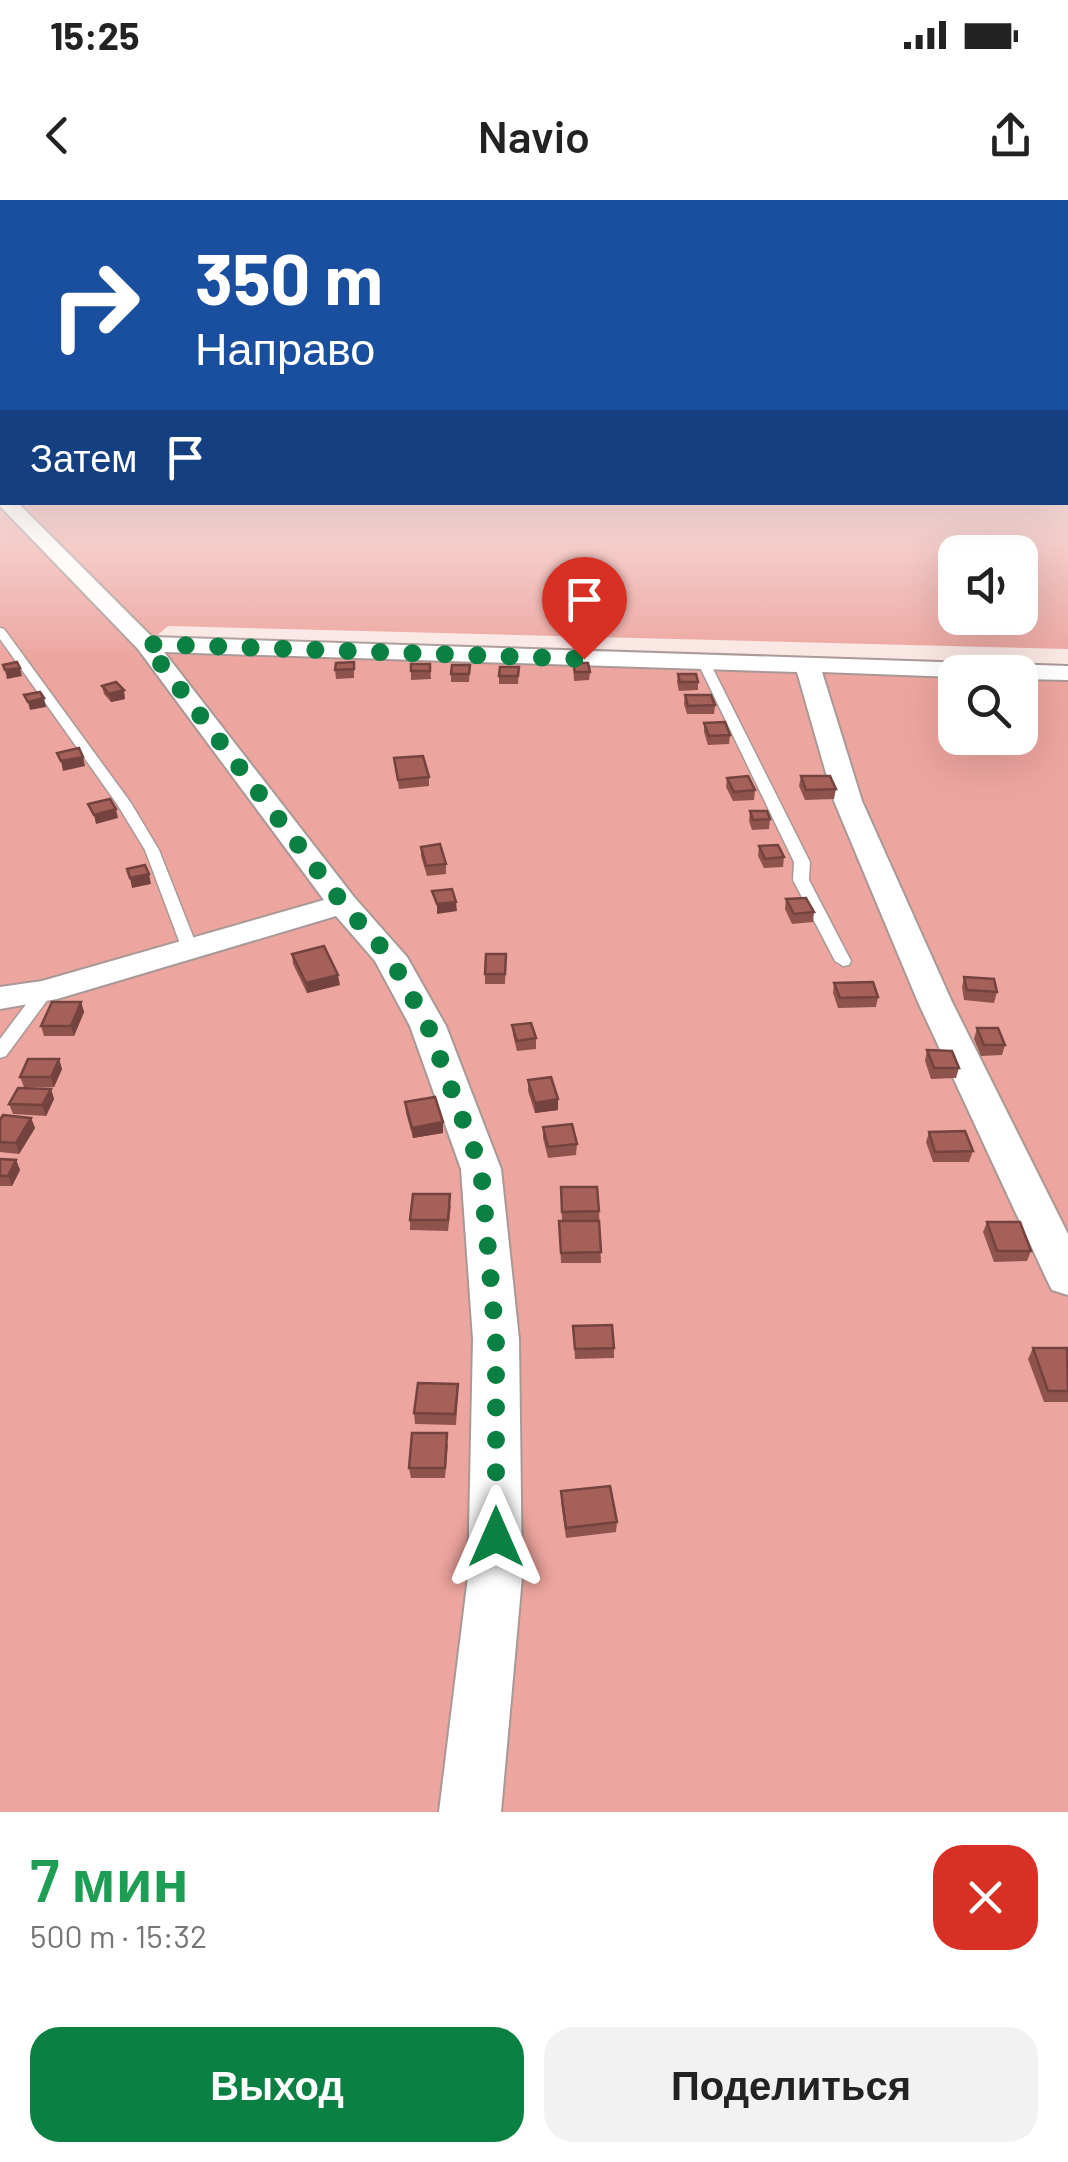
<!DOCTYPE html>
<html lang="ru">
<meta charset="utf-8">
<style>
body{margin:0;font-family:Barlow,sans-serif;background:#f2f2f2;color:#222;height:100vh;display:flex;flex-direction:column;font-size:38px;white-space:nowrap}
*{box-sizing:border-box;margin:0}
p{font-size:32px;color:#767676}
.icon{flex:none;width:55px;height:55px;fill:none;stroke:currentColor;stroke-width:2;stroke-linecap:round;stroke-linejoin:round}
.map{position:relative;height:1612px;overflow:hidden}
.sheet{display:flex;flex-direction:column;background:#fff;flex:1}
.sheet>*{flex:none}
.top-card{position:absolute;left:0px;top:0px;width:1070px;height:305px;box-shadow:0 10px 40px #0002;background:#1a4fa0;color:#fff;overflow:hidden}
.controls{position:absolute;left:938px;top:335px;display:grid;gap:20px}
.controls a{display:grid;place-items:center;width:100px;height:100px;border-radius:20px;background:#fff;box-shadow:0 10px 40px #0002;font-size:50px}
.pin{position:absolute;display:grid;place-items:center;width:85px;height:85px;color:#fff;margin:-102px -42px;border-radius:50% 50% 50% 0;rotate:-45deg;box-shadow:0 0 10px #0007}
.pin .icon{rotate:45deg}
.me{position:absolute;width:110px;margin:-55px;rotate:0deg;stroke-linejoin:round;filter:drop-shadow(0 0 8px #0008)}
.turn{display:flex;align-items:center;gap:35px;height:210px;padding:0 30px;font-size:45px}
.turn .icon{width:130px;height:130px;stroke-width:2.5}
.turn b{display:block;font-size:70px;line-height:85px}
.then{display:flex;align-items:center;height:95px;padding:0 30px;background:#0003;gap:20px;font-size:38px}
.round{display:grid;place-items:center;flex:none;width:105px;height:105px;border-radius:30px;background:#f2f2f2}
.overview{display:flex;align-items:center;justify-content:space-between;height:170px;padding:0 30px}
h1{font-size:60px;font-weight:600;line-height:75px;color:#1e9e55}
.button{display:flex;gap:20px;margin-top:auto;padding:20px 30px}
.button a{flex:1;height:115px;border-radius:30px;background:#0b8043;color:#fff;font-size:40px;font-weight:600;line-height:115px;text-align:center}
.button a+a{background:#f2f2f2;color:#222}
.status{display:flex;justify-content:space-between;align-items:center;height:70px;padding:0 50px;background:#fff;direction:ltr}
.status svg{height:28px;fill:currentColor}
header{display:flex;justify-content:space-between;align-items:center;height:130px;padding:0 30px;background:#fff;font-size:45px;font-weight:600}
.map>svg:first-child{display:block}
.green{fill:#eda59f;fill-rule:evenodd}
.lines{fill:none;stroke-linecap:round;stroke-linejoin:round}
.lane-casing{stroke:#a99896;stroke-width:3}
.street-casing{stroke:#a99896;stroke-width:4}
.lane{fill:#fff;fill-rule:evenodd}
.street{fill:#fff;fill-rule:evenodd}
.wall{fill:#8e534d}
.shaded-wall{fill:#74433f}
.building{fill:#a5605a;stroke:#74433f;stroke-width:2.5}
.route{stroke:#0b8043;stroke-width:18;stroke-dasharray:0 32.4}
</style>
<div class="status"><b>15:25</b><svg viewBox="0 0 49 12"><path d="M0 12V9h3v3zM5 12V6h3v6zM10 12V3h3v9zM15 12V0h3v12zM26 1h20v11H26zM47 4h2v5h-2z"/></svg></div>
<header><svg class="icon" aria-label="back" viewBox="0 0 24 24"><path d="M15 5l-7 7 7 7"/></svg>Navio<svg class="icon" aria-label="share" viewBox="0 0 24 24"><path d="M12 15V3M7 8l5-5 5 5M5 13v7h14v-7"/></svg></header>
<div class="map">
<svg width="1068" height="1612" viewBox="0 0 1068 1612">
<rect width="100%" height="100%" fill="#fae7e4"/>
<!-- green -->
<path class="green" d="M0 235 2 302H1068V235V449L168 426 147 444 1068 473V1612H0ZM955 352H1020V418H955ZM955 472H1020V538H955Z"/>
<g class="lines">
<defs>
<g id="lane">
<path d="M0 428 4 429 131 603 159 650 198 749 196 753H184L182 749 145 650 117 604 0 439Z"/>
<path d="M700 460 710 463 810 662 809 680 851 761 849 765 843 766 835 761 793 680 794 662 698 463Z"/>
<path d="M45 786 54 791 6 856 0 858V839L39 787Z"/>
</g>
<path id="street" d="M2 297V302H17L152 437 1068 466V480L1020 479V472H955V477L822 472 862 601 952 802 1068 1034V1095L1052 1090 1046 1078 918 802 834 601 797 472 164 452 354 697 407 757 446 826 501 969 519 1139 522 1377 501 1612H439L468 1377 473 1139 461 969 410 826 375 761 336 716 57 799 0 809V787L42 781 324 700 138 449 0 306Z"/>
</defs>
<!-- lane casing -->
<use href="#lane" class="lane-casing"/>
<!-- street casing -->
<use href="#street" class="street-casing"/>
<!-- lane -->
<use href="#lane" class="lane"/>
<!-- street -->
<use href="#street" class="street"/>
</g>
<!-- wall -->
<g class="wall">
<path d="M354 462V478L336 479 335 470Z"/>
<path d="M573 463 590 472 589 480 574 481Z"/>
<path d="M411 464H430L431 479 411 480Z"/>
<path d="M470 465 469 482H451V474Z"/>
<path d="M519 467 518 484H499V476Z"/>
<path d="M678 474 698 482V490L679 491 677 482Z"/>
<path d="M102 486 125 499 111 502 104 494Z"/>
<path d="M685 495 715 505 714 514H687L684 504Z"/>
<path d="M704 523 730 535 729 544 708 545 704 532Z"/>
<path d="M394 558 429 577V586L399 589Z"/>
<path d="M801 576 836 589 834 599 805 600 799 586Z"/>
<path d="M727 578 755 590 754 600 733 601 726 587Z"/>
<path d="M750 611 770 619 769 629 752 630 749 621Z"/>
<path d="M759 646 784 657 783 667 764 668 758 656Z"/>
<path d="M421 647 446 664V674L427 676 421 656Z"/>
<path d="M786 699 814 712 813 722 792 724 785 709Z"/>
<path d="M292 754 340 785 307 793 293 764Z"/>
<path d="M506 754 505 784H485V774Z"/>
<path d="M964 777 997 792 994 803 964 800 962 787Z"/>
<path d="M834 783 878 797 876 807 838 808 833 793Z"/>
<path d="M81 802 84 812 74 836H44L41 826Z"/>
<path d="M512 825 536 838V849L517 851 513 835Z"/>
<path d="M977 828 1005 845 1002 855 981 856 974 839Z"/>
<path d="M927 850 959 868 956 878 931 879 925 861Z"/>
<path d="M59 859 62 869 54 887H24L20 877Z"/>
<path d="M528 880 558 910 535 913 528 891Z"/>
<path d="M51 889 54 899 46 916 13 914 9 904Z"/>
<path d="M405 902 443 922V933L413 938 406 913Z"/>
<path d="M31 918 35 928 19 954 0 952V920Z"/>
<path d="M543 927 577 944 576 955 548 958 543 938Z"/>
<path d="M929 932 973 951 969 962H933L926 942Z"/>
<path d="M0 959 16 960 20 970 12 986H0Z"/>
<path d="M561 987 599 1011 601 1063H561L559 1021H562Z"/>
<path d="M451 1005 448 1031 410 1030V1020Z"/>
<path d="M987 1022 1031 1051 1027 1061 994 1062 983 1032Z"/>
<path d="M573 1126 614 1148V1158L575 1159Z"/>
<path d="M1033 1148 1068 1150V1202H1044L1028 1159Z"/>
<path d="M458 1195 456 1225 415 1224 414 1213Z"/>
<path d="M448 1244 445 1278H411L409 1268Z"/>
<path d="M561 1291 617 1322 616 1332 566 1338 561 1302Z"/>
</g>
<!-- shaded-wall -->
<g class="shaded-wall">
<path d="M20 468 22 476 7 479 5 470Z"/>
<path d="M124 490 125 499 111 502 109 494Z"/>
<path d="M44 498 46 507 30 510 28 502Z"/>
<path d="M83 557 85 566 63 571 61 561Z"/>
<path d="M116 609 118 618 96 624 94 615Z"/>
<path d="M149 674 151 684 132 688 130 678Z"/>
<path d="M456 702 457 711 437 714V704Z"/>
<path d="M338 775 340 785 307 793 306 783Z"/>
<path d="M81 802 84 812 74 836 71 826Z"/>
<path d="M59 859 62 869 54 887 51 877Z"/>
<path d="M51 889 54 899 46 916 42 905Z"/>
<path d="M558 899V910L535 913V903Z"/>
<path d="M31 918 35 928 19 954 16 943Z"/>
<path d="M443 922V933L413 938 412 928Z"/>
<path d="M16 960 20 970 12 986 8 976Z"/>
</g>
<!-- building -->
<g class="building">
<path d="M17 462 20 468 5 470 3 465Z"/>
<path d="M354 462V469L335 470 336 463Z"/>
<path d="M573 463H588L590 472H575Z"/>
<rect x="411" y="464" width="19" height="7"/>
<path d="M452 465H470L469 474H451Z"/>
<path d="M500 467H519L518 476H499Z"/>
<path d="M678 474H696L698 482H680Z"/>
<path d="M116 482 124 490 109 494 102 486Z"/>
<path d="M40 492 44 498 28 502 24 495Z"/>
<path d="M685 495H711L715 505 688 506Z"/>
<path d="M725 522 730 535 709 536 704 523Z"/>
<path d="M79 548 83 557 61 561 57 553Z"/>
<path d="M423 556 429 577 398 580 394 558Z"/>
<path d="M748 576 755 590 734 592 727 578Z"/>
<path d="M801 576H830L836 589 806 590Z"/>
<path d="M110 599 116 609 94 615 88 604Z"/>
<path d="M750 611H767L770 619 753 620Z"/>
<path d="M440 644 446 664 426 666 421 647Z"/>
<path d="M778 645 784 657 765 659 759 646Z"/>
<path d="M145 665 149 674 130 678 127 669Z"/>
<path d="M452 689 456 702 437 704 432 691Z"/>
<path d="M806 698 814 712 794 714 786 699Z"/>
<path d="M324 746 338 775 306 783 292 754Z"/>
<path d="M486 754H506L505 774H485Z"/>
<path d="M964 777 994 779 997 792 967 790Z"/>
<path d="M873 782 878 797 840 798 834 783Z"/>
<path d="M52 802H81L71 826H41Z"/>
<path d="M531 823 536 838 517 841 512 825Z"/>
<path d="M977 828H998L1005 845H984Z"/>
<path d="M927 850 952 851 959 868H934Z"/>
<path d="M28 859H59L51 877H20Z"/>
<path d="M551 877 558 899 535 903 528 880Z"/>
<path d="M18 888 51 889 42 905 9 904Z"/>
<path d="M435 897 443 922 412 928 405 902Z"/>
<path d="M3 915 31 918 16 943 0 942V920Z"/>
<path d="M572 924 577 944 548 947 543 927Z"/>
<path d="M965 931 973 951 935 952 929 932Z"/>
<path d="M0 959 16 960 8 976H0Z"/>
<path d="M561 987H597L599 1011 562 1012Z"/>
<path d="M413 994H450L448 1020H410Z"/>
<path d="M559 1021H599L601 1052 561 1053Z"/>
<path d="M987 1022H1020L1031 1051H997Z"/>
<path d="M612 1125 614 1148 575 1149 573 1126Z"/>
<path d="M1033 1148H1067L1068 1191H1048Z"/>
<path d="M418 1183 458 1184 455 1214 414 1213Z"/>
<path d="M412 1233H447L445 1268H409Z"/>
<path d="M610 1286 617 1322 566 1328 561 1291Z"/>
</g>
<!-- sky -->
<linearGradient id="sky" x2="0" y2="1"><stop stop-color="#83c0ce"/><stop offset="0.51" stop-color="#fdf4f3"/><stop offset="1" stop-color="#fdf4f3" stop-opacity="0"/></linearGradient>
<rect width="1068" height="461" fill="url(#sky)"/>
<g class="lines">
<!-- route -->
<path class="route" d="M496 1337V1140L481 969 428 826 390 757 343 704 146 444 584 459"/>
</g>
</svg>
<div class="controls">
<a><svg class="icon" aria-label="sound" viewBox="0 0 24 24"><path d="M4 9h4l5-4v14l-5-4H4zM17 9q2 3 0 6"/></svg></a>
<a><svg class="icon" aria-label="search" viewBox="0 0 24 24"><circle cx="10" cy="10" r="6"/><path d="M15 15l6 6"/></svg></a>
</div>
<div class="pin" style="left:584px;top:459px;background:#d93025"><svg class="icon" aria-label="arrive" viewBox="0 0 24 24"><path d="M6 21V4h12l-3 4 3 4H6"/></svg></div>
<svg class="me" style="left:496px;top:1337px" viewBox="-20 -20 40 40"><path d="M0-17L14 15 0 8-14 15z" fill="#0b8043" stroke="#fff" stroke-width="4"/></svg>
<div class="top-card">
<div class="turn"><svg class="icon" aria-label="right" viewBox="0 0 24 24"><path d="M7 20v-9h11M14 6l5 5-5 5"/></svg><div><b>350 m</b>Направо</div></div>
<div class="then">Затем<svg class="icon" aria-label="arrive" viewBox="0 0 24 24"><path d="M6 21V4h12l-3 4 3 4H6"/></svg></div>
</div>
</div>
<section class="sheet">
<div class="overview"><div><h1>7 мин</h1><p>500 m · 15:32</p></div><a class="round" style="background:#d93025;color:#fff"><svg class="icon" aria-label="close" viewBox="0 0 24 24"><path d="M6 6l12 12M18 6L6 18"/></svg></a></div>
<div class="button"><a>Выход</a><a>Поделиться</a></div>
</section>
